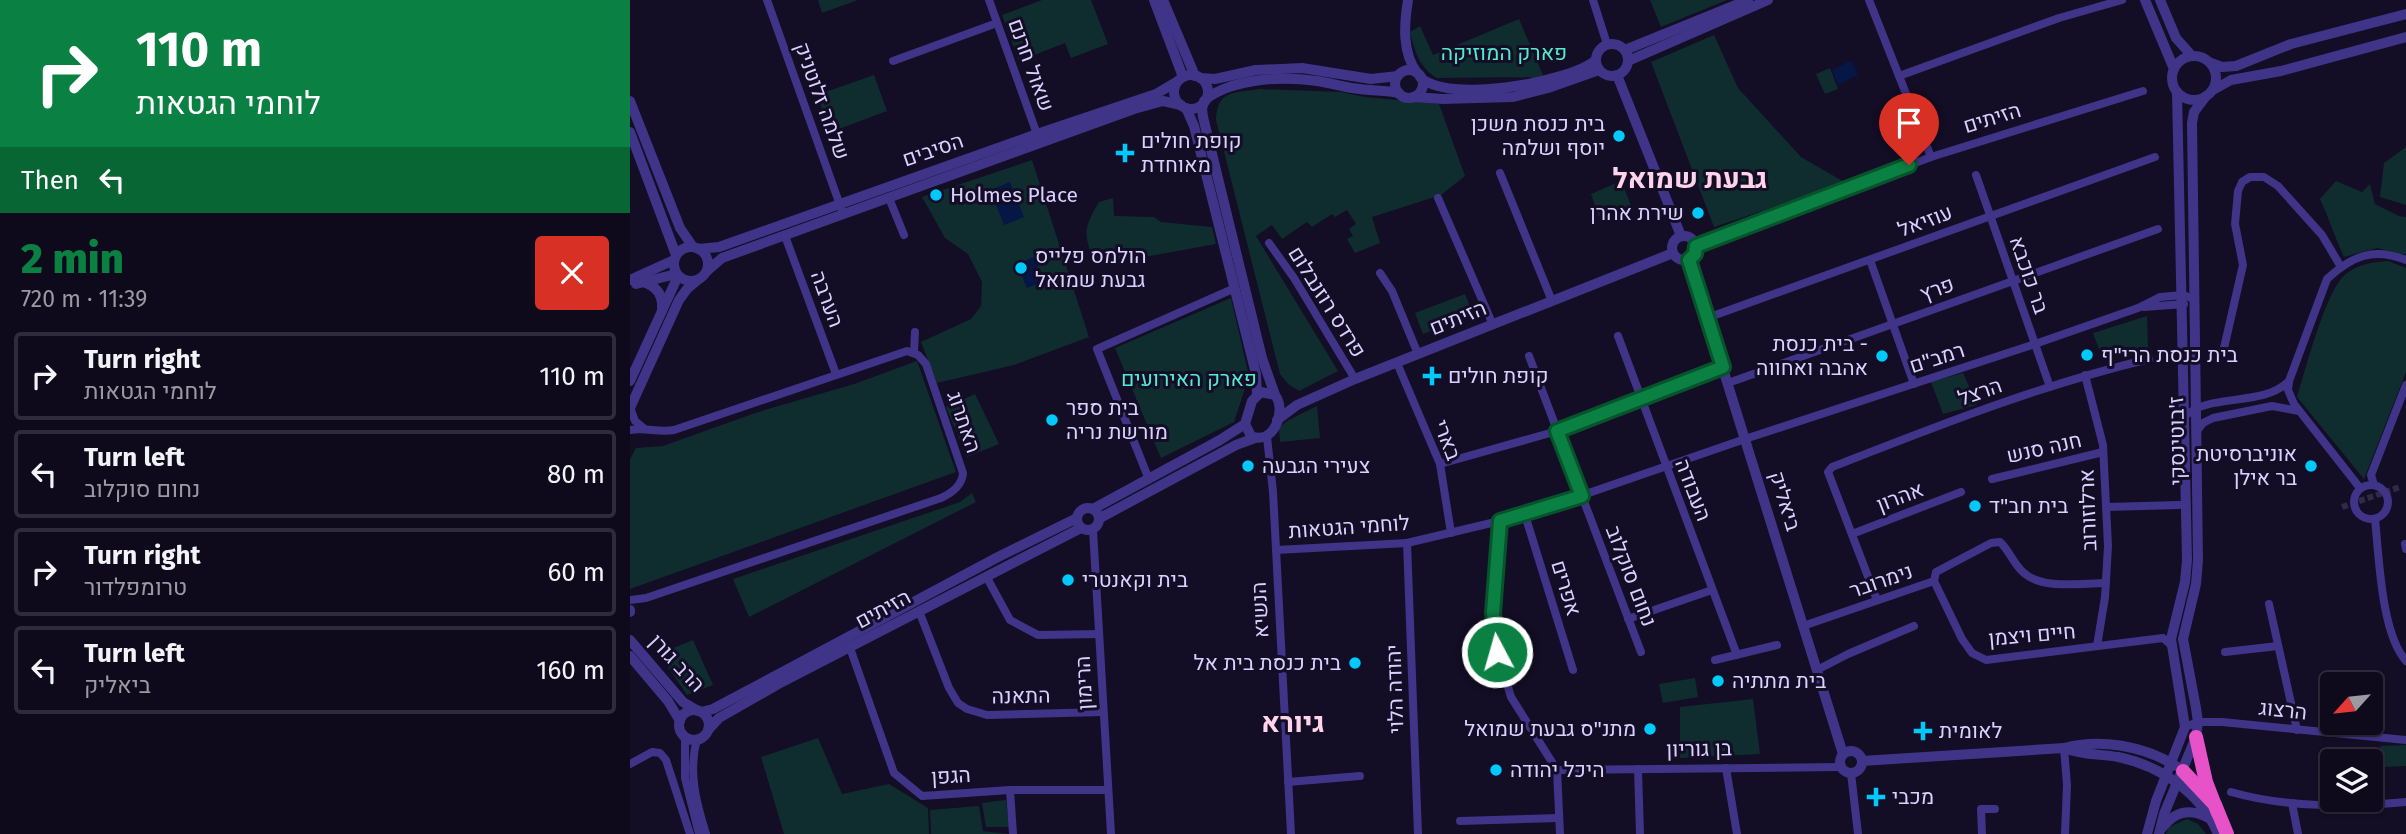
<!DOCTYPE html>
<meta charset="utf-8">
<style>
body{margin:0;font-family:"Fira Sans",Heebo,sans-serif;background:#171325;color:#f1f3f6;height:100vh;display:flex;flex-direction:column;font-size:26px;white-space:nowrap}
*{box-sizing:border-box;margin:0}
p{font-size:23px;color:#9b9aa3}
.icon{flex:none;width:38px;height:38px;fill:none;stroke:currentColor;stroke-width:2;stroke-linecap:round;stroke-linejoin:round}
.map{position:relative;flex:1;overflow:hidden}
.side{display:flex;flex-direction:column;background:#0e0a1c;width:630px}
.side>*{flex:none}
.hud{background:#0b8043;color:#fff;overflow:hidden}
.needle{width:46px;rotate:243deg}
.tools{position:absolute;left:1690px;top:672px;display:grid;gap:14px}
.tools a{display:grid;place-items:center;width:63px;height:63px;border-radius:7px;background:#0e0a1c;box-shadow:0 2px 5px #0004,0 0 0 2px #2e2b3b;font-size:35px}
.pin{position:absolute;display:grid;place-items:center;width:60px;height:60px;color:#fff;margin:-72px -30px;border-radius:50% 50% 50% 0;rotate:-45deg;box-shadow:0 0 7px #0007}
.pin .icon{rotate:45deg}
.me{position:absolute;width:77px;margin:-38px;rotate:354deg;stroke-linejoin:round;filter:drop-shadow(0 0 5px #0008)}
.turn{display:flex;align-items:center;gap:24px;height:147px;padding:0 21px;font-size:32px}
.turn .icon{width:91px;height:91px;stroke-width:2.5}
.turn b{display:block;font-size:49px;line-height:60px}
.then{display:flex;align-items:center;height:66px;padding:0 21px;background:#0003;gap:14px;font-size:26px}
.round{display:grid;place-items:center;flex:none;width:74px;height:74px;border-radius:7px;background:#171325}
.head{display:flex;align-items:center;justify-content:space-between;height:119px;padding:0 21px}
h1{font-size:42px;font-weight:800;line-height:52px;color:#0b8043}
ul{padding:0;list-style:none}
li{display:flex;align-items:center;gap:21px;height:88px;margin:0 14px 10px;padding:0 7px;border:4px solid #2e2b3b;border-radius:7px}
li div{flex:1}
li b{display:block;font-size:26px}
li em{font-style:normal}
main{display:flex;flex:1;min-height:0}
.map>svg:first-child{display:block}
.green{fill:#0f2d2f}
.water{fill:#061645}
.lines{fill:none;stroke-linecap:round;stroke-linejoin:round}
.pedestrian-tunnel{stroke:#312a46;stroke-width:6;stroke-dasharray:6 3;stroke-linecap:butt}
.minor{stroke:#3f3488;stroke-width:8}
.tertiary{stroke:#3f3488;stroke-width:10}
.trunk{stroke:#e852c8;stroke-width:14}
.route-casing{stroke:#07532c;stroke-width:18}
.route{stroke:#0b8043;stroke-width:12}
.poi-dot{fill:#00c9fc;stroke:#130d25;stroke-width:2.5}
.labels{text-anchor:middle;stroke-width:6;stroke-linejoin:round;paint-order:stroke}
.park-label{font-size:21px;fill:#53e9d2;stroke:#130d25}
.street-label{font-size:21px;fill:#dad1ff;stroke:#130d25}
.poi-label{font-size:21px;fill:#dad1ff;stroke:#130d25;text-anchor:start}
.district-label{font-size:28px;font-weight:bold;fill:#ffd3ea;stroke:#130d25}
</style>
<main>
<section class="side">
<div class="hud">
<div class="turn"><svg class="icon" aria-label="right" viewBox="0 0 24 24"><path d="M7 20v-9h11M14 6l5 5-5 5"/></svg><div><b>110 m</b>לוחמי הגטאות</div></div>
<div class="then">Then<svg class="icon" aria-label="left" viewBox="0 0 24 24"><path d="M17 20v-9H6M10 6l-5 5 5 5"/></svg></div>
</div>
<div class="head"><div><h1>2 min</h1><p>720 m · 11:39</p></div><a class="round" style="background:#d93025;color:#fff"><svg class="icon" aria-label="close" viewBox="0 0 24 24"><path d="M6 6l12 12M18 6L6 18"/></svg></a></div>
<ul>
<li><svg class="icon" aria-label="right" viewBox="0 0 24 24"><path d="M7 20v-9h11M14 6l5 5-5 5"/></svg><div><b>Turn right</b><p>לוחמי הגטאות</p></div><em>110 m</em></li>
<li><svg class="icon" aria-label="left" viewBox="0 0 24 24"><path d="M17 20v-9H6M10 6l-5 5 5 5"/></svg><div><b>Turn left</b><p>נחום סוקלוב</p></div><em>80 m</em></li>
<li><svg class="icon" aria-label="right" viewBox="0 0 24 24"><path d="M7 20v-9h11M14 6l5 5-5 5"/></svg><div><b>Turn right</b><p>טרומפלדור</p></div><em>60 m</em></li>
<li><svg class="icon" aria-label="left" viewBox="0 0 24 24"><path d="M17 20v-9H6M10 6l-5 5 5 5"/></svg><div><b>Turn left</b><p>ביאליק</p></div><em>160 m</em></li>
</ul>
</section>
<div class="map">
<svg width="1776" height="834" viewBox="0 0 1776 834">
<rect width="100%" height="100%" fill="#130d25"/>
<!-- green -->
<g class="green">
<path d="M188 0H228L192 13Z"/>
<path d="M412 0H461L478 44 441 58 435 43 389 61 372 15Z"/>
<path d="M1020 0H1097L1031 27Z"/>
<path d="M889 19 915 80 898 77 807 78C789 67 785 52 780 32L790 26 803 55Z"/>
<path d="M1084 35 1108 88 1171 157 1216 183 1084 227 1021 62Z"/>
<path d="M1200 68 1208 89 1195 94 1186 74Z"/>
<path d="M244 75 257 111 201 132 187 95Z"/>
<path d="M630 89 711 92 735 97 809 104 835 176 811 195 742 217 750 243 725 253 717 239 723 236 719 229 726 224 717 210 705 217 702 214 682 227 677 222 652 239 642 225 626 236 708 371 669 391 658 384 650 374 586 120C587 89 605 93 630 89Z"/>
<path d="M1776 147V205L1750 197 1754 163Z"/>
<path d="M402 160 459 337 384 365 307 383 291 342 341 319 351 306 352 282 338 254 315 238 292 197Z"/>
<path d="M991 181 1001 205 969 217 961 194Z"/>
<path d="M1706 181 1732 192 1740 184 1745 204 1769 216 1776 217V255L1747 248 1714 257C1705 238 1699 218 1690 199Z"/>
<path d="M483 198 484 216 524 217 531 222 582 227 586 244 465 266C455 234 451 232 469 202Z"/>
<path d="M1758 261 1776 268V372L1734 479 1667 397C1676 369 1696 288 1717 273 1729 264 1744 262 1758 261Z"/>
<path d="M835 294 843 315 793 334 785 313Z"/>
<path d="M601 298 619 376 604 422 531 458 485 348Z"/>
<path d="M1517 316 1518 349 1472 357 1463 333Z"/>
<path d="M287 361 326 472 0 589V459L6 448 33 446 128 412 224 384Z"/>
<path d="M1333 373 1347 405 1313 414 1301 382Z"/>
<path d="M345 394 369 444 337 457 316 407Z"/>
<path d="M687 406 690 438 650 442 649 428 657 421Z"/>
<path d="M342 493 346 502 119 617 103 579 330 502Z"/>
<path d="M63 640 83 685 57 695 29 654Z"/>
<path d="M1065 678 1068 697 1033 703 1029 684Z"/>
<path d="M1123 699 1130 754 1050 758V707Z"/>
<path d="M188 738 212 794 259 784 298 808 299 834H154L131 757Z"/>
<path d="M1776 745V766L1754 767 1750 746Z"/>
<path d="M376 800 379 827H356L352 803Z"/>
<path d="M349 806 353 831 378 834H301L300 810Z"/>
<path d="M1557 819 1568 824 1576 834H1536L1539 827Z"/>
</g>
<!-- water -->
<g class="water">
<path d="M1221 60 1228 75 1208 85 1202 70Z"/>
<path d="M380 182 394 217 374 225 360 190Z"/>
<path d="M404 257 414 281 397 288 387 264Z"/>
</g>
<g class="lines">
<!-- pedestrian-tunnel -->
<path class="pedestrian-tunnel" d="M1712 507 1770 487"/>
<!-- minor -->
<g class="minor">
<path d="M137 0 211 208"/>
<path d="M359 0 408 137"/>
<path d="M963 0 977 44"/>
<path d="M1239 0 1301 157"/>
<path d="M263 61 367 23"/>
<path d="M1269 76 1429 18 1492 0"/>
<path d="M870 173 922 301"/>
<path d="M1346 175 1420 387"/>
<path d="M259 198 274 235"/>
<path d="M808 198 863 325"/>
<path d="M155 236 206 374"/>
<path d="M639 243 664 278 725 379"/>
<path d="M1066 246 1301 157 1513 91"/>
<path d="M1240 260 1284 384"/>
<path d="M750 273 762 291 788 354"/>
<path d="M1514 307 1554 304"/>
<path d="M1077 318 1525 157"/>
<path d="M988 336 1107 655"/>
<path d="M1594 348 1613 265 1605 224 1608 191 1612 182 1620 177H1634L1648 186 1692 235 1711 267"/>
<path d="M284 352 285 332"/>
<path d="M899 356 1011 652"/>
<path d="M767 363 810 464 821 533"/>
<path d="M1455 375 1473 445 1478 546 1475 597 1467 646"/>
<path d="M1098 383 1528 229"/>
<path d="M0 407 5 421 15 429"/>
<path d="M1554 417C1579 392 1632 408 1659 381"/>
<path d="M0 430C15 427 29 433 44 430L277 351 288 355 296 364 333 473C332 486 322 493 311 498L16 598 0 600"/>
<path d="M1566 432 1573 423 1583 418 1642 406 1669 411"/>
<path d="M637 437 643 492 661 834"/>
<path d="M810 464 927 431 1093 367"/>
<path d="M518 477 467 349 605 288"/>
<path d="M1362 479 1473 452"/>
<circle cx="1741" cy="502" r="17"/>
<path d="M1744 485 1741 475 1776 385"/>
<path d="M1730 488 1664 404 1658 390 1659 381 1697 279C1722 256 1743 247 1776 260"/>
<path d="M1476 507 1549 505"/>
<path d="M895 515 943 670"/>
<path d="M1745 519C1749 556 1751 633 1776 661"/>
<path d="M870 521 863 613 867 651 881 697 927 770 930 834"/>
<path d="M463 530 481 834"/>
<path d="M1222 534 1331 492"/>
<path d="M777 543 788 834"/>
<path d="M1775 544 1776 549"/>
<path d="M646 550 777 543 895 515 1115 439 1405 344 1508 308 1530 297 1553 295 1564 299"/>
<path d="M356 576 380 620 408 635 469 634"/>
<path d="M1304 581 1332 639 1342 653 1356 660 1533 638 1541 645"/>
<path d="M1247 600 1198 472 1202 467C1307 426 1410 385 1519 359"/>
<path d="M1639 604 1667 730"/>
<path d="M289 611 319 688 328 703 337 709 357 715 473 712"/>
<path d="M998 619 1082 590"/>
<path d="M1173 626 1304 581 1306 572 1361 543 1370 542C1380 551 1383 564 1394 573 1413 590 1451 583 1476 583"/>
<path d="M220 648 264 773 292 796 380 790H478"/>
<path d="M1595 652 1648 646"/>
<path d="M1085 660 1147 645"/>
<path d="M1187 670 1218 654 1284 626"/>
<path d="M1555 727 1568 722H1592L1776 740"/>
<path d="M55 737V778L69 834"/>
<path d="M67 739C58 772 66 802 76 834"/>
<path d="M1434 748 1437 785 1435 834"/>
<path d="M0 764 22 752 30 753 36 760 60 834"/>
<path d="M1096 768 1107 834"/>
<path d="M1008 769 1010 834"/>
<path d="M927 770 1211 767"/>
<path d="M1221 773 1228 834"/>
<path d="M658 782 730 776"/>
<path d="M380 790 383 834"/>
<path d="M1601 792C1657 808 1718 807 1776 802"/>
<path d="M1662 803 1668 834"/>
<path d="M830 821 929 818"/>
<path d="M1352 834 1351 809H1365"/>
</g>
<!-- tertiary -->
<g class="tertiary">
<path d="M524 0 553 77"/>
<path d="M533 0 565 76"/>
<path d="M778 0C774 25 772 52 787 73"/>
<path d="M1515 0 1544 69"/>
<path d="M1530 0 1546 38 1562 56"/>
<circle cx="982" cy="60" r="16"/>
<path d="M995 50 1118 0"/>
<circle cx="1564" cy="78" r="22"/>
<path d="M998 61 1138 0"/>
<path d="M1581 63 1592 67 1606 66 1661 44 1776 14"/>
<circle cx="779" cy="84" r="14"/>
<path d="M987 75 1051 236"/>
<circle cx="561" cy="92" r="17"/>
<path d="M790 77C817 104 938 83 966 60"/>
<path d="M570 78 585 79 626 70 672 68 741 79 768 76"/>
<path d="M1583 90 1601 80 1651 71 1776 37"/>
<path d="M783 97 813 99 883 97 918 88 969 70"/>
<path d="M576 99C604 78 653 76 687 81 702 83 716 88 730 89 743 91 756 90 769 93"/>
<path d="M0 101 50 228 63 247"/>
<path d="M574 101 572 109 573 117 632 358 645 395"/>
<path d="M556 108 564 126 626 374 627 394"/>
<path d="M0 132 46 255"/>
<circle cx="1054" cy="248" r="12"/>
<circle cx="61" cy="264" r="17"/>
<path d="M68 249 89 247 407 134 526 94 548 81"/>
<path d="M1059 260 1213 754"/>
<path d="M77 271 92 258 504 109 533 101 551 105"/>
<path d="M0 280 44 260"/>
<path d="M13 282C26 286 33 294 32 308"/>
<path d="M6 284 46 274"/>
<path d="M0 381 48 276"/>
<path d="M631 392 645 395C657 410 644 446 621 436L615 424 622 401Z"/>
<path d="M0 408 49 300 57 289 69 279"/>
<path d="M647 420 667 405 725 379 1043 253"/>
<circle cx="458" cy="519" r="11"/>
<path d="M463 509 590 440 615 424"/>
<path d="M470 518 606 445 625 438"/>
<path d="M0 610V612"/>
<path d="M0 640 53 702 68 711"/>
<path d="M0 656 38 701 50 721"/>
<circle cx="64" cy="725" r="15"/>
<path d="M71 712 83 709 368 557 447 518"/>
<path d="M78 730 89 718 152 682 451 528"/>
<path d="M1434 748C1452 755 1470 754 1488 757 1531 766 1571 793 1588 834"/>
<circle cx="1221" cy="762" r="11"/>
<path d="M1232 761 1434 748C1470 738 1514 746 1546 766"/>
<path d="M1532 828C1545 811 1560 808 1579 818"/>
<path d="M1517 834 1526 801 1555 727 1541 639 1555 582 1557 560 1547 92"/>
<path d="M1529 834 1534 814 1566 737 1568 722 1566 708 1553 639 1566 584 1568 560 1562 123 1564 112 1576 96"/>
</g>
<!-- trunk -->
<g class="trunk">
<path d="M1566 737 1576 782 1588 813"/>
<path d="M1553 771 1585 805 1597 834"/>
</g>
</g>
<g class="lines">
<defs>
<path id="route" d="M867 652 863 613 870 521 952 496 927 431 1093 367 1059 260 1065 254 1066 246 1279 165"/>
</defs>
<!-- route casing -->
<use href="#route" class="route-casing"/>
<!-- route -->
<use href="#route" class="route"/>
</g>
<!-- markers -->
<g class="poi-dot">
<circle cx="989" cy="136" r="7"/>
<path d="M491.5 142.5h7v7h7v7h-7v7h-7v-7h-7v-7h7z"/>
<circle cx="306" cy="195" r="7"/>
<circle cx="1068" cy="213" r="7"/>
<circle cx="391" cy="268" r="7"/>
<circle cx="1457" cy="355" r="7"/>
<circle cx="1252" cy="356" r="7"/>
<path d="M798.5 365.5h7v7h7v7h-7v7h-7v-7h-7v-7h7z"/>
<circle cx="422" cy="420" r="7"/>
<circle cx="618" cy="466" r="7"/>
<circle cx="1681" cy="466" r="7"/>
<circle cx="1345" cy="506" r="7"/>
<circle cx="438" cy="580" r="7"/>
<circle cx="725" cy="663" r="7"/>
<circle cx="1088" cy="681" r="7"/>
<circle cx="1020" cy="729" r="7"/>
<path d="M1289.5 720.5h7v7h7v7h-7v7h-7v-7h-7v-7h7z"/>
<circle cx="866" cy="770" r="7"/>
<path d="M1242.5 786.5h7v7h7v7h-7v7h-7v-7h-7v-7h7z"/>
</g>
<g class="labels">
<!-- park labels -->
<g class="park-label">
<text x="874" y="60">פארק המוזיקה</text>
<text x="559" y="386">פארק האירועים</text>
</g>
<!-- street labels -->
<g class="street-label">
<text transform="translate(401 65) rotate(70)" y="7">שאול חרנם</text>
<text transform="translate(192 101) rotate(70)" y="7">שלמה זלוטניק</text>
<text transform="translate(1362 118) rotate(-17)" y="7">הזיתים</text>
<text transform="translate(303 150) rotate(-19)" y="7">הסיבים</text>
<text transform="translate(1295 221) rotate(-20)" y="7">עוזיאל</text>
<text transform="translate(1399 275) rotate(71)" y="7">בר כוכבא</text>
<text transform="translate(1307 289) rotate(-20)" y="7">פרץ</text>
<text transform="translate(197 299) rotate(70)" y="7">הערבה</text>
<text transform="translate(697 302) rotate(58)" y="7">פרדס רוזנבלום</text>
<text transform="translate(828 318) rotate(-22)" y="7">הזיתים</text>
<text transform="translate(1307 358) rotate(-18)" y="7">רמב"ם</text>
<text transform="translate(1350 392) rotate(-19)" y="7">הרצל</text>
<text transform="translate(334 422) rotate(71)" y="7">האתרוג</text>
<text transform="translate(817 440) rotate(69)" y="7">בארי</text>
<text transform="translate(1547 441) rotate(-91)" y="7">ז'בוטינסקי</text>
<text transform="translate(1414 448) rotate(-13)" y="7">חנה סנש</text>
<text transform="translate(1063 490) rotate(69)" y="7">העבודה</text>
<text transform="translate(1270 497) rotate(-21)" y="7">אהרון</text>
<text transform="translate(1155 501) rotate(73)" y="7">ביאליק</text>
<text transform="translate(1458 510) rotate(-92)" y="7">ארלוזורוב</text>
<text transform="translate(719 527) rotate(-4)" y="7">לוחמי הגטאות</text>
<text transform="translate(1001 576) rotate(69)" y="7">נחום סוקלוב</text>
<text transform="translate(1251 581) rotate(-19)" y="7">נימרובר</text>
<text transform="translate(936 588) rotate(73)" y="7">אפרים</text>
<text transform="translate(253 609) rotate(-28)" y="7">הזיתים</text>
<text transform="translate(630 610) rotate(-93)" y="7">הנשיא</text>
<text transform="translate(1402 635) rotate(-5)" y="7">חיים ויצמן</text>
<text transform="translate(47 663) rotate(47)" y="7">הרב גורן</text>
<text transform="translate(454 683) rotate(-93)" y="7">הרימון</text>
<text transform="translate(765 689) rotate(-92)" y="7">יהודה הלוי</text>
<text transform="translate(391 696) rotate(-1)" y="7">התאנה</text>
<text transform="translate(1653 710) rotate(6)" y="7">הרצוג</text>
<text transform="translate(1069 749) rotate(-1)" y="7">בן גוריון</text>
<text transform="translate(321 776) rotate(-3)" y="7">הגפן</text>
</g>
<!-- poi labels -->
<g class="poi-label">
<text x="975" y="131" text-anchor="end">בית כנסת משכן<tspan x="975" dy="24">יוסף ושלמה</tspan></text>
<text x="511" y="148">קופת חולים<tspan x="511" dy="24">מאוחדת</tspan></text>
<text x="320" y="202">Holmes Place</text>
<text x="1054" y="220" text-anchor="end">שירת אהרן</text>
<text x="405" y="263">הולמס פלייס<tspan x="405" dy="24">גבעת שמואל</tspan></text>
<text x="1238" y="351" text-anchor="end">בית כנסת -<tspan x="1238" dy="24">אהבה ואחווה</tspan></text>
<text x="1471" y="362">בית כנסת הרי"ף</text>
<text x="818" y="383">קופת חולים</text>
<text x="436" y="415">בית ספר<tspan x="436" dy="24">מורשת נריה</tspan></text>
<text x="1667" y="461" text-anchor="end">אוניברסיטת<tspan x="1667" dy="24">בר אילן</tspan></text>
<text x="632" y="473">צעירי הגבעה</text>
<text x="1359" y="513">בית חב"ד</text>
<text x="452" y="587">בית וקאנטרי</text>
<text x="711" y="670" text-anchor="end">בית כנסת בית אל</text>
<text x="1102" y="688">בית מתתיה</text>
<text x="1006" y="736" text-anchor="end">מתנ"ס גבעת שמואל</text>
<text x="1309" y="738">לאומית</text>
<text x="880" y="777">היכל יהודה</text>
<text x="1262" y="804">מכבי</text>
</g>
<!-- district labels -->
<g class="district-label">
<text x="1060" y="188">גבעת שמואל</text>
<text x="663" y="732">גיורא</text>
</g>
</g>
</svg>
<div class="tools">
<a><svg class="needle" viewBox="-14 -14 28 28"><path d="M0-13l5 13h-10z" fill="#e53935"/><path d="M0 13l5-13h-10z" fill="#9b9aa3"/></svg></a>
<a><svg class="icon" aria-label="layers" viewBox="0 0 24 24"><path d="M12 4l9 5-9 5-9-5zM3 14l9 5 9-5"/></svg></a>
</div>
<div class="pin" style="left:1279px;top:165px;background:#d93025"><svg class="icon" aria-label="arrive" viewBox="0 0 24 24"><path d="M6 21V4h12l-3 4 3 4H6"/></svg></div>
<svg class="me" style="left:867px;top:652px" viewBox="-20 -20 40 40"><circle r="17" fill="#0b8043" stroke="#fff" stroke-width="3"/><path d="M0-11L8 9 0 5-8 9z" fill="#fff"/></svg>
</div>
</main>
